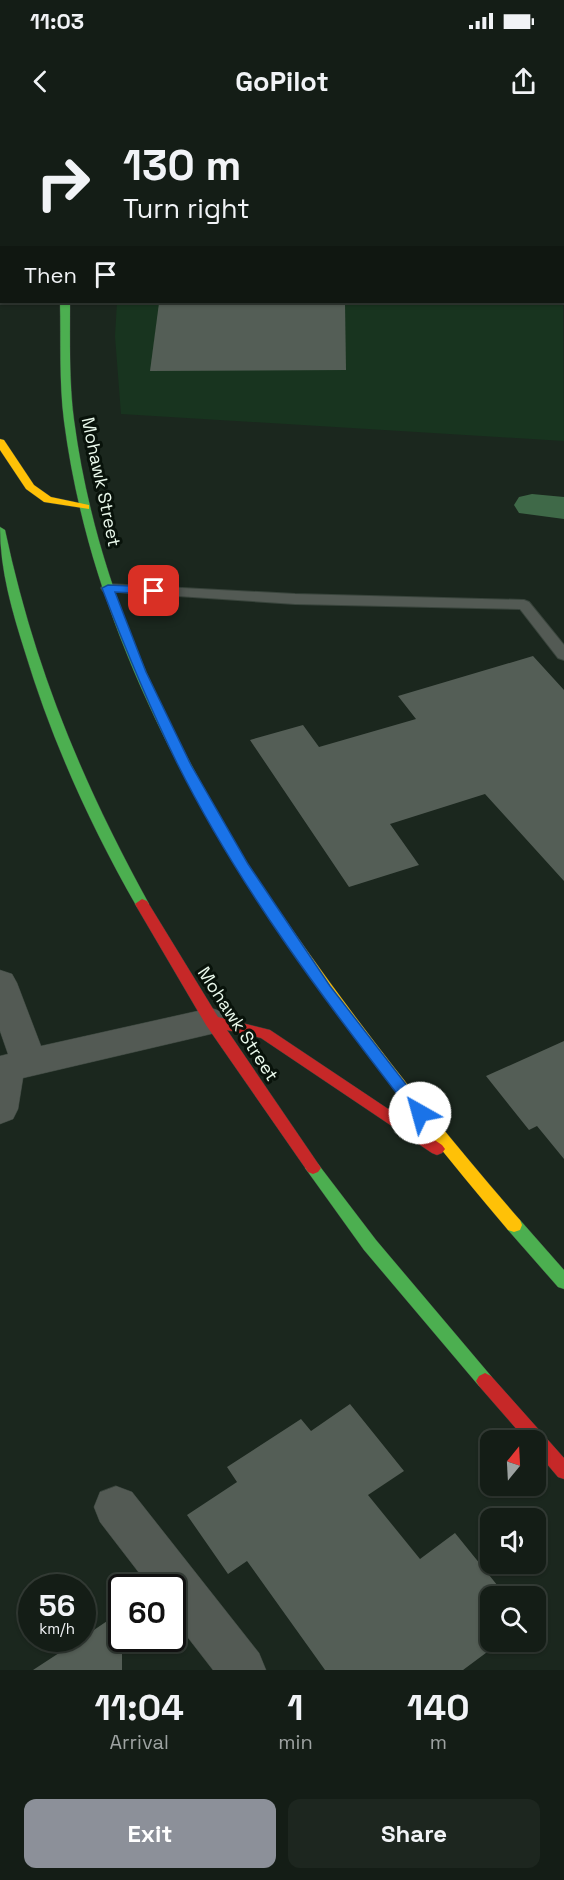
<!DOCTYPE html>
<style>
body{margin:0;font-family:"Space Grotesk",sans-serif;background:#1d261f;color:#f1f3f6;height:100vh;display:flex;flex-direction:column;font-size:22px;white-space:nowrap}
*{box-sizing:border-box;margin:0}
p{font-size:20px;color:#9da2a1}
.icon{flex:none;width:33px;height:33px;fill:none;stroke:currentColor;stroke-width:2;stroke-linecap:round;stroke-linejoin:round}
.map{position:relative;height:1550px;overflow:hidden}
.sheet{display:flex;flex-direction:column;background:#141d16;flex:1}
.sheet>*{flex:none}
.banner{position:absolute;left:0px;top:0px;width:564px;height:183px;box-shadow:0 2px 4px #0004,0 0 0 2px #333b35;background:#141d16;color:#f1f3f6;overflow:hidden}
.needle{width:39px;rotate:18deg}
.tools{position:absolute;left:480px;top:1310px;display:grid;gap:12px}
.tools a{display:grid;place-items:center;width:66px;height:66px;border-radius:12px;background:#141d16;box-shadow:0 2px 4px #0004,0 0 0 2px #333b35;font-size:30px}
.speed{position:absolute;left:18px;top:1454px;display:flex;gap:12px;font-size:30px;font-weight:700;text-align:center}
.speed>*{display:grid;place-content:center;width:78px;height:78px;border-radius:50%;background:#141d16;box-shadow:0 2px 4px #0004,0 0 0 2px #333b35;line-height:1}
.speed small{font-size:15px;font-weight:400}
.speed .limit{border:3px solid #111;border-radius:9px;background:#fff;color:#111}
.pin{position:absolute;display:grid;place-items:center;width:51px;height:51px;color:#fff;margin:-26px;border-radius:12px;box-shadow:0 3px 9px #0006}
.me{position:absolute;width:66px;margin:-33px;rotate:322deg;stroke-linejoin:round;filter:drop-shadow(0 0 4px #0008)}
.turn{display:flex;align-items:center;gap:21px;height:126px;padding:0 24px;font-size:27px}
.turn .icon{width:78px;height:78px;stroke-width:2.5}
.turn b{display:block;font-size:42px;line-height:51px}
.then{display:flex;align-items:center;height:57px;padding:0 24px;background:#0003;gap:12px;font-size:22px}
.eta{display:flex;justify-content:space-evenly;align-items:center;height:102px;text-align:center}
.eta b{font-size:36px;font-weight:700;line-height:42px}
.primary-button{display:flex;gap:12px;margin-top:auto;padding:12px 24px}
.primary-button a{flex:1;height:69px;border-radius:12px;background:#8c9099;color:#fff;font-size:24px;font-weight:700;line-height:69px;text-align:center}
.primary-button a+a{background:#1d261f;color:#f1f3f6}
.status{display:flex;justify-content:space-between;align-items:center;height:42px;padding:0 30px;background:#141d16;direction:ltr}
.status svg{height:16px;fill:currentColor}
header{display:flex;justify-content:space-between;align-items:center;height:78px;padding:0 24px;background:#141d16;font-size:27px;font-weight:700}
.map>svg:first-child{display:block}
.built{fill:#18341f}
.green{fill:#2c4f34}
.lines{fill:none;stroke-linecap:round;stroke-linejoin:round}
.canal{fill:#3f6948;fill-rule:evenodd}
.building{fill:#545e56}
.lane-casing{stroke:#39443c;stroke-width:2}
.street-casing{stroke:#39443c;stroke-width:1}
.fast-casing{stroke:#39443c;stroke-width:1}
.slow-casing{stroke:#39443c;stroke-width:1}
.jam-casing{stroke:#39443c;stroke-width:1}
.lane{fill:#535a54;fill-rule:evenodd}
.street{fill:#535a54;fill-rule:evenodd}
.fast{fill:#4caf50;fill-rule:evenodd}
.slow{fill:#ffc107;fill-rule:evenodd}
.jam{fill:#c62828;fill-rule:evenodd}
.route{fill:#1a73e8;stroke:#114b97;stroke-width:1.5}
.labels{text-anchor:middle;stroke-width:6;stroke-linejoin:round;paint-order:stroke}
.street-label{font-size:18px;fill:#eaf9ec;stroke:#08120a}
</style>
<div class="status"><b>11:03</b><svg viewBox="0 0 49 12"><path d="M0 12V9h3v3zM5 12V6h3v6zM10 12V3h3v9zM15 12V0h3v12zM26 1h20v11H26zM47 4h2v5h-2z"/></svg></div>
<header><svg class="icon" aria-label="back" viewBox="0 0 24 24"><path d="M15 5l-7 7 7 7"/></svg>GoPilot<svg class="icon" aria-label="share" viewBox="0 0 24 24"><path d="M12 15V3M7 8l5-5 5 5M5 13v7h14v-7"/></svg></header>
<div class="map">
<svg width="564" height="1550" viewBox="0 0 564 1550">
<rect width="100%" height="100%" fill="#1b271e"/>
<!-- built -->
<path class="built" d="M562 25 564 321 121 294 115 216 117 182H562Z"/>
<!-- green -->
<path class="green" d="M0 0H354L2 2 0 31Z"/>
<g class="lines">
<!-- canal -->
<path class="canal" d="M532 374 564 377V399L519 393 514 385 519 377Z"/>
</g>
<!-- building -->
<g class="building">
<path d="M159 183H345L346 250 150 251Z"/>
<path d="M533 536 564 570V761L485 674 390 704 419 745 349 767 250 620 303 605 319 627 416 599 398 576Z"/>
<path d="M564 921V1039L537 1006 529 1010 486 956Z"/>
<path d="M350 1284 404 1351 368 1375 420 1439 455 1413 506 1476H490V1521H502L463 1550H325L247 1441 228 1454 187 1395 237 1362 227 1347 301 1299 311 1311Z"/>
<path d="M122 1491V1550H33L82 1518Z"/>
</g>
<g class="lines">
<defs>
<path id="lane" d="M108 464 295 474 524 480 529 482 564 525V540L558 538 520 489 295 484 103 471 101 468 103 465Z"/>
<g id="street">
<path d="M0 850 12 854 17 863 41 926 211 888 223 892 229 901 223 910 211 914 23 958 18 989 13 999 0 1004V936L8 934 0 911Z"/>
<path d="M116 1366 132 1372 259 1533 266 1550H213L172 1497V1467H150L100 1402 94 1387 100 1372Z"/>
</g>
<g id="fast">
<path d="M22 0H30L21 2Z"/>
<path d="M88 0H96L87 2Z"/>
<rect x="562" y="15" width="2" height="4"/>
<path d="M60 182H70C70 221 69 261 74 300 96 464 162 601 246 741L244 744H234C151 606 85 462 64 301 59 261 61 221 60 182Z"/>
<path d="M0 407 5 410C34 547 82 662 149 784L147 787H137C91 707 52 621 25 532 12 491 0 450 0 407Z"/>
<path d="M313 1042 318 1044 376 1120 491 1256 494 1261 491 1266 485 1269 479 1266 364 1130 308 1052 305 1048 308 1044Z"/>
<path d="M514 1098 520 1100 564 1150V1169L558 1167 508 1110 506 1105 508 1100Z"/>
</g>
<g id="slow">
<path d="M466 0H482L463 2Z"/>
<rect x="0" y="57" width="2" height="4"/>
<rect x="0" y="86" width="2" height="6"/>
<path d="M0 319 4 320 34 365 51 377 89 385V389L44 382 26 369 0 330Z"/>
<path d="M239 736 244 738C327 865 420 985 520 1100L522 1105 520 1110 514 1112 508 1110C409 993 317 873 234 744L232 741Z"/>
</g>
<g id="jam">
<path d="M0 65H2L0 77Z"/>
<path d="M142 779 147 781 218 897 270 910 442 1025 445 1029 442 1033 437 1035 432 1033 261 918 227 910 321 1048 318 1052 313 1054 308 1052 206 905 135 784Z"/>
<path d="M485 1253 491 1256 564 1338V1359L558 1357 536 1331V1320H526L479 1266 476 1261 479 1256Z"/>
</g>
</defs>
<!-- lane casing -->
<use href="#lane" class="lane-casing"/>
<!-- street casing -->
<use href="#street" class="street-casing"/>
<!-- fast casing -->
<use href="#fast" class="fast-casing"/>
<!-- slow casing -->
<use href="#slow" class="slow-casing"/>
<!-- jam casing -->
<use href="#jam" class="jam-casing"/>
<!-- lane -->
<use href="#lane" class="lane"/>
<!-- street -->
<use href="#street" class="street"/>
<!-- fast -->
<use href="#fast" class="fast"/>
<!-- slow -->
<use href="#slow" class="slow"/>
<!-- jam -->
<use href="#jam" class="jam"/>
</g>
<!-- route -->
<path class="route" d="M108 465 154 467 160 471 154 474 115 472 146 552 191 645 248 744 330 866 425 989 428 993 425 997H415C328 885 241 771 177 643 149 586 125 528 102 468Z"/>
<g class="labels">
<!-- street labels -->
<g class="street-label">
<text transform="translate(101 362) rotate(78)" y="6">Mohawk Street</text>
<text transform="translate(238 904) rotate(57)" y="6">Mohawk Street</text>
</g>
</g>
</svg>
<div class="tools">
<a><svg class="needle" viewBox="-14 -14 28 28"><path d="M0-13l5 13h-10z" fill="#e53935"/><path d="M0 13l5-13h-10z" fill="#9da2a1"/></svg></a>
<a><svg class="icon" aria-label="sound" viewBox="0 0 24 24"><path d="M4 9h4l5-4v14l-5-4H4zM17 9q2 3 0 6"/></svg></a>
<a><svg class="icon" aria-label="search" viewBox="0 0 24 24"><circle cx="10" cy="10" r="6"/><path d="M15 15l6 6"/></svg></a>
</div>
<div class="speed"><div>56<small>km/h</small></div><div class="limit">60</div></div>
<div class="pin" style="left:154px;top:471px;background:#d93025"><svg class="icon" aria-label="arrive" viewBox="0 0 24 24"><path d="M6 21V4h12l-3 4 3 4H6"/></svg></div>
<svg class="me" style="left:420px;top:993px" viewBox="-20 -20 40 40"><circle r="19" fill="#fff"/><path d="M0-13L10 11 0 6-10 11z" fill="#1a73e8"/></svg>
<div class="banner">
<div class="turn"><svg class="icon" aria-label="right" viewBox="0 0 24 24"><path d="M7 20v-9h11M14 6l5 5-5 5"/></svg><div><b>130 m</b>Turn right</div></div>
<div class="then">Then<svg class="icon" aria-label="arrive" viewBox="0 0 24 24"><path d="M6 21V4h12l-3 4 3 4H6"/></svg></div>
</div>
</div>
<section class="sheet">
<div class="eta">
<div><b>11:04</b><p>Arrival</p></div>
<div><b>1</b><p>min</p></div>
<div><b>140</b><p>m</p></div>
</div>
<div class="primary-button"><a>Exit</a><a>Share</a></div>
</section>
